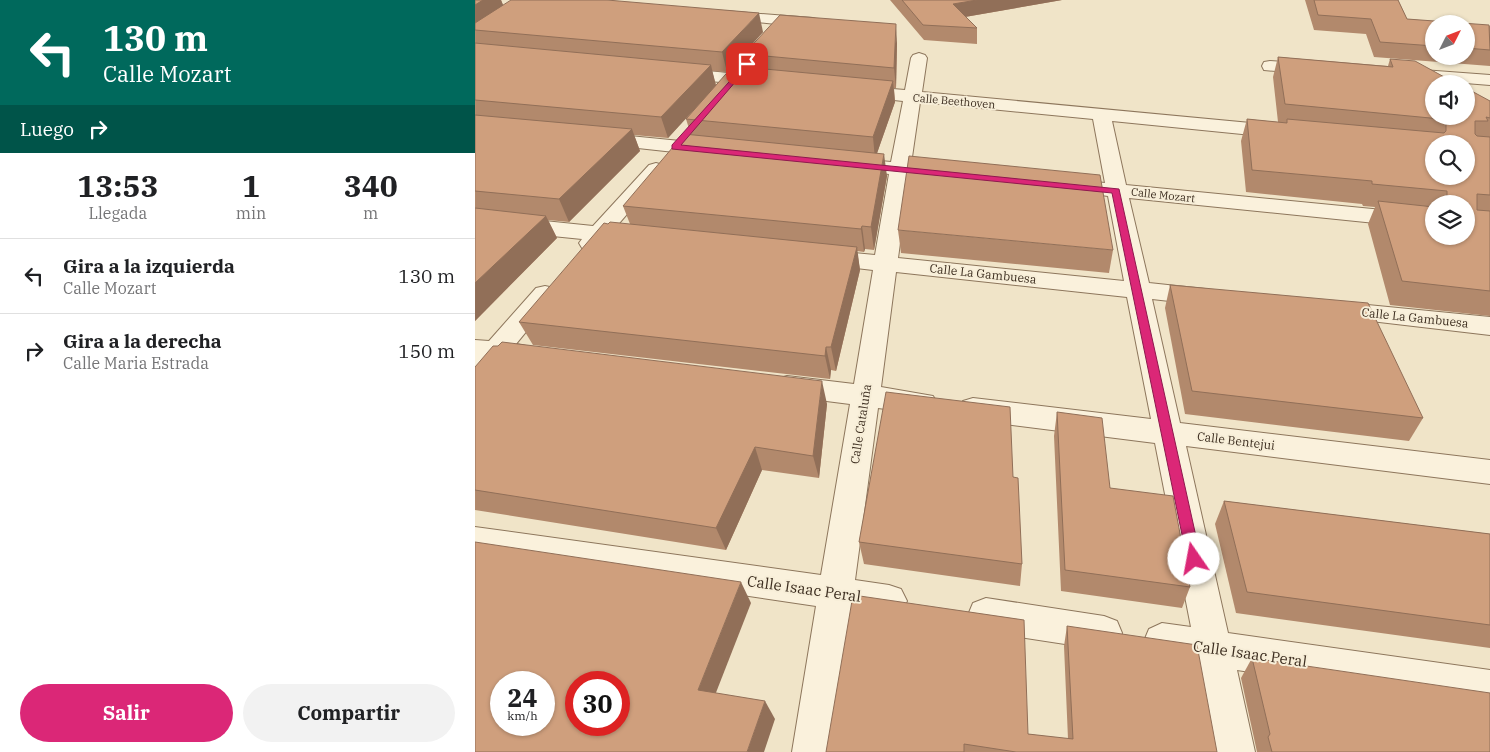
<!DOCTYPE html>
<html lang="es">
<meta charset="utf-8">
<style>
body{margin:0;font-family:"IBM Plex Serif",serif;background:#f2f2f2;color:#202124;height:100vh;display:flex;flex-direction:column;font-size:19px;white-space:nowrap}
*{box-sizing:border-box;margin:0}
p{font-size:16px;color:#757577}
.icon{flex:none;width:28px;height:28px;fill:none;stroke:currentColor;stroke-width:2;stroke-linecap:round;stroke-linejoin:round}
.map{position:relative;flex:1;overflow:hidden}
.side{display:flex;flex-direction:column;background:#fff;width:475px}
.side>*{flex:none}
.top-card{background:#00695c;color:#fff;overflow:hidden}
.needle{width:32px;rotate:48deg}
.controls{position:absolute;left:950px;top:15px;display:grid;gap:10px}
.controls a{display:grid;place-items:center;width:50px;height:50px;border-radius:50%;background:#fff;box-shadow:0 1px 4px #0004;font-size:25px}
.speed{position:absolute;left:15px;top:671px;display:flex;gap:10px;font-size:25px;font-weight:700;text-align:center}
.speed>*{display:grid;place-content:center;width:65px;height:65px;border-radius:50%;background:#fff;box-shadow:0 1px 4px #0004;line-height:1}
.speed small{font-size:12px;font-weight:400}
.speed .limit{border:8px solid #d22;background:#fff;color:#111}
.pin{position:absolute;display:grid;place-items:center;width:42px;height:42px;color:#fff;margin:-21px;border-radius:10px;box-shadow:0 2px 8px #0006}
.me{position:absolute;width:55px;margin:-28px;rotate:348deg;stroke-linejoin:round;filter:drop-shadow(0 0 4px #0008)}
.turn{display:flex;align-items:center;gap:18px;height:105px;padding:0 20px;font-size:22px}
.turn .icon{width:65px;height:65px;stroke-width:2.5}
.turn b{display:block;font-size:35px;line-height:42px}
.then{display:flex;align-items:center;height:48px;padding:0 20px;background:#0003;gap:10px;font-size:19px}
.eta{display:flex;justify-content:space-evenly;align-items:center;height:85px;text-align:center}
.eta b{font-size:30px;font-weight:700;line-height:35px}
.button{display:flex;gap:10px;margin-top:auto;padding:10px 20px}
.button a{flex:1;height:58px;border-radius:30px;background:#db2777;color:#fff;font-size:20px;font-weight:700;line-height:58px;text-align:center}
.button a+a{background:#f2f2f2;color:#202124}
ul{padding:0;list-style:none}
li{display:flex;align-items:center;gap:15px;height:75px;padding:0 20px;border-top:1px solid #e0e0e0}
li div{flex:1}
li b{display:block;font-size:19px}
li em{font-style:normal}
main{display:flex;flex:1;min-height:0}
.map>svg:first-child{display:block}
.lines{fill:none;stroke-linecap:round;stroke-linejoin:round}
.minor-casing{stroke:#8d765c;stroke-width:2}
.minor{fill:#faf1dc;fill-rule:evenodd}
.wall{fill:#b2896c;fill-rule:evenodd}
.shaded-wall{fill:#916f58}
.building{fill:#cf9f7d;stroke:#916f58;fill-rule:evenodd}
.route{fill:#db2777;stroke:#8e194d}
.labels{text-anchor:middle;stroke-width:4;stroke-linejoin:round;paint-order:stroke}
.far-street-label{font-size:11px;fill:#3d2e20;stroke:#f7eed8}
.street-label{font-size:12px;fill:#3d2e20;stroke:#f7eed8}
.near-street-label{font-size:15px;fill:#3d2e20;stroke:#f7eed8}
</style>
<main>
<section class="side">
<div class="top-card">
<div class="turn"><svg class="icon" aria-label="left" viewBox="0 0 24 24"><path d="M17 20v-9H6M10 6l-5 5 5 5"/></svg><div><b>130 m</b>Calle Mozart</div></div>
<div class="then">Luego<svg class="icon" aria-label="right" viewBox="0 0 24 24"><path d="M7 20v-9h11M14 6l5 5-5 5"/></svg></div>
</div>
<div class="eta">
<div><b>13:53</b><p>Llegada</p></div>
<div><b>1</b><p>min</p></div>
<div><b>340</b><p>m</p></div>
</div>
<ul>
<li><svg class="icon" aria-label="left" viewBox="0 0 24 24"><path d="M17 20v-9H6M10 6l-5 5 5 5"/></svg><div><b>Gira a la izquierda</b><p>Calle Mozart</p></div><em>130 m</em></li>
<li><svg class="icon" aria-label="right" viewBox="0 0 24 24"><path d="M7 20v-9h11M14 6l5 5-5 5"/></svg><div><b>Gira a la derecha</b><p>Calle Maria Estrada</p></div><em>150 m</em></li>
</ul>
<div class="button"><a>Salir</a><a>Compartir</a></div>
</section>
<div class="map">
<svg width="1015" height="752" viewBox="0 0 1015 752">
<rect width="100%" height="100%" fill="#f0e4c8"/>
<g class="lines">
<defs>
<g id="minor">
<path d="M249 11 338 18 343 20 346 23 343 26 338 28 244 18 242 15 244 12Z"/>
<path d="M444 53 450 55 452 58 447 92 807 126 814 128 817 132 814 136 807 138 637 121 651 185 959 215V229L654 198 674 283 730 289 739 291 742 297 739 303 730 305 677 299 705 423 1015 460V484L711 446 753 633 1015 670V708L762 670 780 752H740L723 664 687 659 674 653 669 641 674 629 687 623 716 627 680 443 498 420 488 417 484 409 488 401 498 398 676 419 652 297 421 272 406 387 458 396 462 403 458 410 448 414 403 408 380 580 414 585 426 589 432 601 426 613 414 617 376 612 357 752H317L341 606 0 555V527L346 575 375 404 312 396 302 393 298 386 302 379 312 376 379 384 398 270 347 264 339 262 335 257 339 252 347 250 400 255 414 174 366 168 363 164 366 160 373 158 416 162 428 101 382 96 376 95 373 91 376 87 382 86 430 90 436 58 438 55ZM445 102 618 119 630 183 590 179 583 181 580 185 583 189 633 196 649 281 423 258 434 176 470 180 477 178 480 174 477 170 436 164Z"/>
<path d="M795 61 838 64 844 65 846 69 844 73 838 74 789 70 787 66 789 62Z"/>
<path d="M201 68 285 76 291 77 294 81 291 85 285 86 195 77 192 73 195 69Z"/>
<path d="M934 69 1015 75V85L928 78 925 74 928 70Z"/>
<path d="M124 133 236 144 243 146 246 150 243 154 236 156 117 143 114 139 117 135Z"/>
<path d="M181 163 188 165 191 169 140 228 166 232 169 237 166 242 158 244 129 241C122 249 117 250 107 248L104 243 107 239 0 228V214L118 226 174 165Z"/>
<path d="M70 286 79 288 82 294 41 344 60 348 64 355 60 362 51 364 26 361 10 381 0 384V340L14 341 61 288Z"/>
<path d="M862 302 1015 317V335L853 316 849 310 853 304Z"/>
<path d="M511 598 629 616 642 621 647 633 642 645 629 650 511 632 498 627 493 615 498 603Z"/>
</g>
</defs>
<!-- minor casing -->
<use href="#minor" class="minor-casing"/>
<!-- minor -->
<use href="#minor" class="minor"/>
</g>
<!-- wall -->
<g class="wall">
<path d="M0 0H26L28 5 288 32 252 72 237 71 241 85 272 68 269 54 422 43 421 88H419L420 102 402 153 412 176 399 250 390 249 389 252 382 251 385 270 361 371 356 370 355 379 58 345 44 322 133 224H155L148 206 216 135 211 119 239 87 193 138 159 135 165 151 94 222 73 220 82 238 0 321Z"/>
<path d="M415 0H587L490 17 502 28V44L449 40Z"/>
<path d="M830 0H923L932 19 1015 26V66L899 57 891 34 839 30ZM959 24H991V56H959Z"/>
<path d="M803 57 913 66 915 59 1015 101V316L915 305 893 224 900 207 888 206 887 204 771 192 766 141 772 119 803 122 798 77ZM959 204H991L959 236Z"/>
<path d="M423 230 638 250 634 273 426 253Z"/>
<path d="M695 285 948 418 934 441 710 414 690 308Z"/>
<path d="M0 367 352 404 344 478 287 470 251 550 0 510Z"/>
<path d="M582 412 635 488 715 587 707 608 586 591 579 436Z"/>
<path d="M538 477 547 564 545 586 389 564 384 542Z"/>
<path d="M749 501 1015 534V648L761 613 740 524Z"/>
<path d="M592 626 742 752H351L553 734 593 739 589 646Z"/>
<path d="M777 658 1015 752H782L766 678Z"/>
</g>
<!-- shaded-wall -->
<g class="shaded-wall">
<path d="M8 0H26L30 10 0 30V5Z"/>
<path d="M502 0H587L478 19V4Z"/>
<path d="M284 13 288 32 252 72 247 52Z"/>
<path d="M421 24 422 43 421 88 419 68Z"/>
<path d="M236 65 241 86 193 138 186 117Z"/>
<path d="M418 81 420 102 400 159 398 137Z"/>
<path d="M157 129 165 151 94 222 84 199Z"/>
<path d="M409 154 412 176 399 250 396 227Z"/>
<path d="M71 216 82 238 0 321V283Z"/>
<path d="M387 226 390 249 389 252 386 229Z"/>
<path d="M382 247 385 270 361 371 356 347Z"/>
<path d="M351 347 356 370 355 379 350 356Z"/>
<path d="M347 381 352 404 344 478 338 456Z"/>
<path d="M280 447 287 470 251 550 241 528Z"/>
<path d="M266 582 276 603 235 708 223 690Z"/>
<path d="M290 701 300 719 289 752H272Z"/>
</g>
<!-- building -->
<g class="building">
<path d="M0 0H8L0 5Z"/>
<path d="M36 0H132L284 13 247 52 0 30V23Z"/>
<path d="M427 0H502L478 4 502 28 448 25Z"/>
<path d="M839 0H923L932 19 1014 25 1015 50 991 48V24H959V46L905 42 896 19 843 15Z"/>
<path d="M305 15 421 24 419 68 269 54Z"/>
<path d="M0 43 236 65 186 117 0 100Z"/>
<path d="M803 57 918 67 915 59 940 61 982 84H959V116H991V88L1015 101V118L1011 117 1013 121H1000V134L1002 136 1015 137V195L1002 194V210L1015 211V291L927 281 903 201 959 207V236H991V204H972V191L897 184V181L777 170 772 119 812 123V119L969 133 971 131V124L978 121 976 120 810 104ZM959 144H991V176H959Z"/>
<path d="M258 66 418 81 398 137 211 119Z"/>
<path d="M0 115 157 129 84 199 0 191Z"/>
<path d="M209 134 409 154 396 227 387 226 386 229 148 206Z"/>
<path d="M434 156 625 175 638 250 423 230Z"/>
<path d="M0 208 71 216 0 283Z"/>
<path d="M135 222 382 247 356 347H351L350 356 44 322 129 223 133 224Z"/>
<path d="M695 285 893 303 948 418 717 391Z"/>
<path d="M27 342 347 381 338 456 280 447 241 528 0 490V367L18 346H23Z"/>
<path d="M411 392 535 407 538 477 543 478 547 564 384 542Z"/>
<path d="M582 412 627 418 635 488 698 496 715 587 590 570Z"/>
<path d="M749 501 1015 534V625L772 592Z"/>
<path d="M0 542 266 582 223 690 290 701 272 752H0ZM26 682H69V725H26ZM101 682H144V725H101Z"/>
<path d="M378 595 549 620 553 734 598 739 592 626 722 645 742 752H541L489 744V752H351Z"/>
<path d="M777 658 1015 693V752H797L793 737 795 734Z"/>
</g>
<!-- route -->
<path class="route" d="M272 62 275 64 274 66 206 145 644 189 726 559 724 563 719 565 714 563 712 559 637 193 197 149V145Z"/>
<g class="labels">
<!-- far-street labels -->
<g class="far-street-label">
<text transform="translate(479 101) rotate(5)" y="4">Calle Beethoven</text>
<text transform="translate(688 195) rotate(6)" y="4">Calle Mozart</text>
</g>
<!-- street labels -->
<g class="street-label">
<text transform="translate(508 274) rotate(6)" y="4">Calle La Gambuesa</text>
<text transform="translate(940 318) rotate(6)" y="4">Calle La Gambuesa</text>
<text transform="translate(386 424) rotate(-81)" y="4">Calle Cataluña</text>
<text transform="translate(761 441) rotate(7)" y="4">Calle Bentejui</text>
</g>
<!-- near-street labels -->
<g class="near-street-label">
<text transform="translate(329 589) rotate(8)" y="5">Calle Isaac Peral</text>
<text transform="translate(775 654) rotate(8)" y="5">Calle Isaac Peral</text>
</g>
</g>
</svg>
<div class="controls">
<a><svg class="needle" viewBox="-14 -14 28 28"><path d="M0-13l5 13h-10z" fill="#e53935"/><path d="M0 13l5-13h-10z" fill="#757577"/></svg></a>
<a><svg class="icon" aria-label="sound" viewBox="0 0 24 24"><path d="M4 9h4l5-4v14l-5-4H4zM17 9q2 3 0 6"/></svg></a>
<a><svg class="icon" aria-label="search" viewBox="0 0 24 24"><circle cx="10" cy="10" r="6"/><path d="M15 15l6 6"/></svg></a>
<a><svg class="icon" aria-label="layers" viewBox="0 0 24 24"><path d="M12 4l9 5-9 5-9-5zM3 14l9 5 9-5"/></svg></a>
</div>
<div class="speed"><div>24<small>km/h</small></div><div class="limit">30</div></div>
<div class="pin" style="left:272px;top:64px;background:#d93025"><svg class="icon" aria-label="arrive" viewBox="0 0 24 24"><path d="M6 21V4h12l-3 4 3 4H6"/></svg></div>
<svg class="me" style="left:719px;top:559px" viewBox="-20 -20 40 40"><circle r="19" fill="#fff"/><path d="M0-13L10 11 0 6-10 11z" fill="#db2777"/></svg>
</div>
</main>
